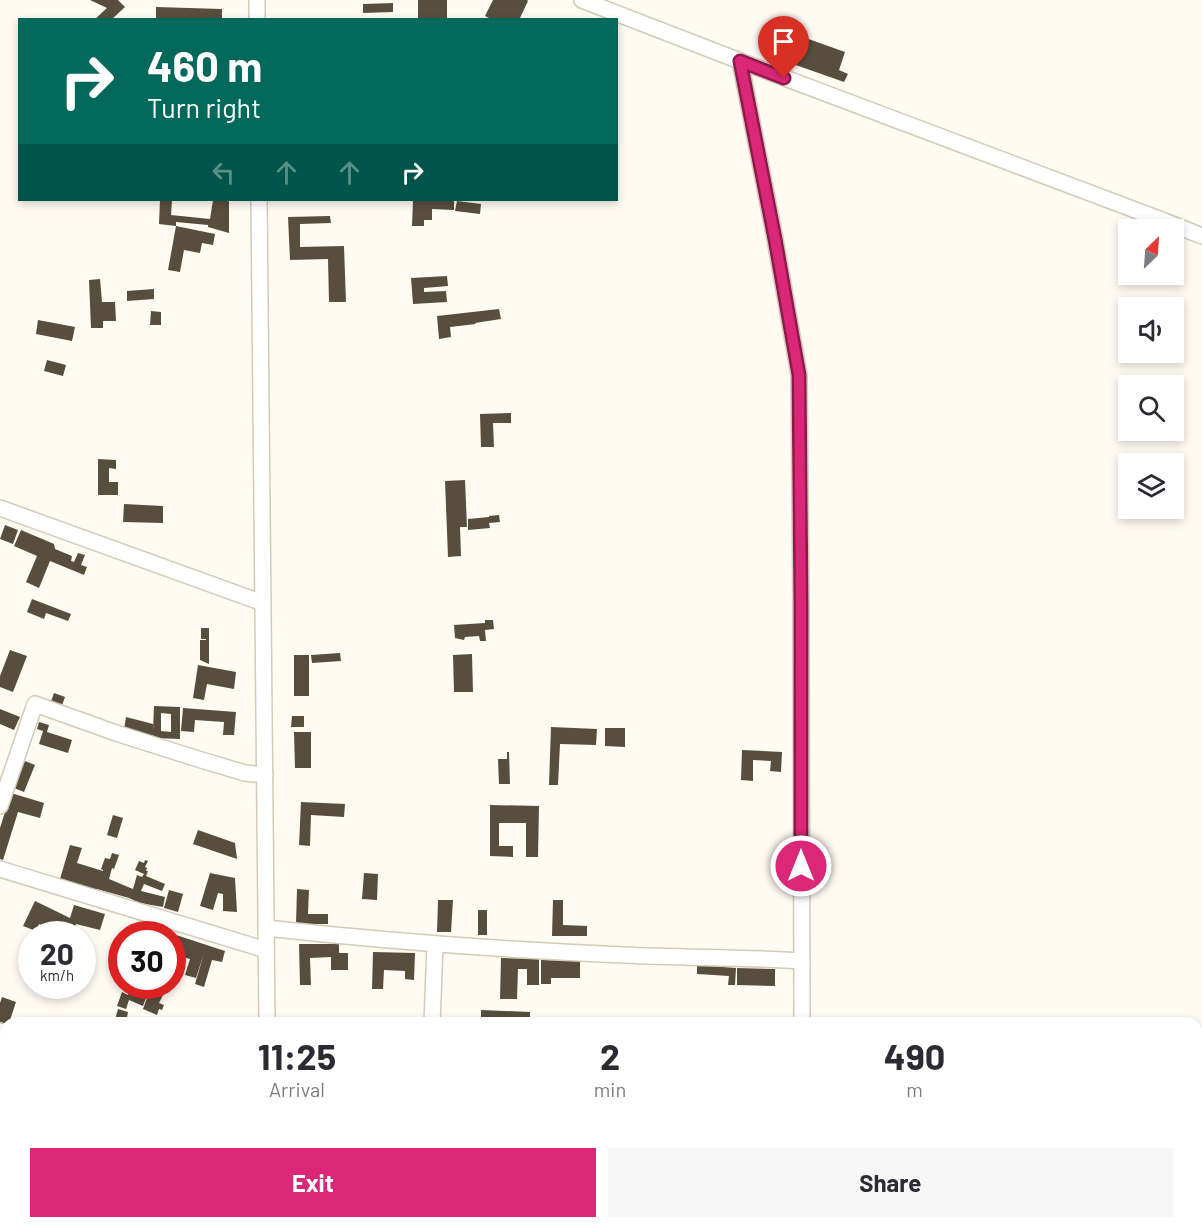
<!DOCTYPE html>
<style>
body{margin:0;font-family:Barlow,sans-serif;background:#f7f7f7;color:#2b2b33;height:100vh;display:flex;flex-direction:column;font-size:22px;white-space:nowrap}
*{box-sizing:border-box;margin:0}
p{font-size:20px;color:#7c7c81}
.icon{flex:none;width:33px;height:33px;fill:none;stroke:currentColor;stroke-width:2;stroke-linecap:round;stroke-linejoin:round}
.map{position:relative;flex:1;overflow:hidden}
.details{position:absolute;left:0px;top:1017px;width:1203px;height:212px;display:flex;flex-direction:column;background:#fff;border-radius:18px 18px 0 0;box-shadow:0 3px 9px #0003}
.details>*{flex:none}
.banner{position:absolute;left:18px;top:18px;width:600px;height:183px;border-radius:0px;box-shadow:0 3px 9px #0003;background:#00695c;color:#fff;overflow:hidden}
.needle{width:39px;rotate:25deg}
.tools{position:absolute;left:1118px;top:219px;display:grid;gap:12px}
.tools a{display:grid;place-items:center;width:66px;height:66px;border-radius:0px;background:#fff;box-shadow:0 3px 9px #0003;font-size:30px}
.speed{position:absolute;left:18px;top:921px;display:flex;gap:12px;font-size:30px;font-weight:700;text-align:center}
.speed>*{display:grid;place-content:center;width:78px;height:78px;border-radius:50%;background:#fff;box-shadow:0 3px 9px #0003;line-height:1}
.speed small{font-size:15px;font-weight:400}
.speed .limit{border:9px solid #d22;background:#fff;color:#111}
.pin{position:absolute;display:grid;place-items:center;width:51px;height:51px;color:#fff;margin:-62px -26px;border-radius:50% 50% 50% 0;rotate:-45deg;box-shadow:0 0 6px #0007}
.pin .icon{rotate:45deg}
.me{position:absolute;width:66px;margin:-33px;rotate:0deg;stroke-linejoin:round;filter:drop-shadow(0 0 4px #0008)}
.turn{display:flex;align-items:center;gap:21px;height:126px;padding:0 30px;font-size:27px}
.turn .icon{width:78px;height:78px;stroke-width:2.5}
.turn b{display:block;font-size:42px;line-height:51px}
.lanes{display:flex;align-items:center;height:57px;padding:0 30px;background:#0003;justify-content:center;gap:30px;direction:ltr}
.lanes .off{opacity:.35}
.eta{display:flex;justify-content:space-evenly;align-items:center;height:102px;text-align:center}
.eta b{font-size:36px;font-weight:700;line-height:42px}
.cta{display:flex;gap:12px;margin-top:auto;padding:12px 30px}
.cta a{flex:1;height:69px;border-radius:0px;background:#db2777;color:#fff;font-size:24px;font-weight:700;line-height:69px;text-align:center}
.cta a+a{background:#f7f7f7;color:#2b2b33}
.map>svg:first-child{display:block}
.building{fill:#574e3e;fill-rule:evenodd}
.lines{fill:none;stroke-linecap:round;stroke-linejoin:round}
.minor-casing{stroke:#d5cab8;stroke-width:18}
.minor{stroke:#fff;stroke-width:15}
.route-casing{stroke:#8e194d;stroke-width:15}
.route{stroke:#db2777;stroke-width:10}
</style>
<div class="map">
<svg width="1202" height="1228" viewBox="0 0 1202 1228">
<rect width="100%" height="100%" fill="#fffaf2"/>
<!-- building -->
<g class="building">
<path d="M90 0H118L125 7 111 20H94L107 8Z"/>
<rect x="418" y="0" width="29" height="20"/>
<path d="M493 0H527L528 1 519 20H493L485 16Z"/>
<path d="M393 3V12L363 13V4Z"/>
<path d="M156 7 222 9V20H156Z"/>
<path d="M800 36 845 52 839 70 848 74 844 82 790 63Z"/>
<path d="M160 200H172L171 215 210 219 213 200H229V233L208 227V225L176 222V226L159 224Z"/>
<path d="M413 200H454V210L432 209V220H424V226H412Z"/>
<path d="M457 201 481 204 480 214 455 211Z"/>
<path d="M330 216 331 223 300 224V247L344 246 346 302H329L328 259 290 260 288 217Z"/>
<path d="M176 226 215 234 213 245 202 243 200 253 184 250 180 272 168 270Z"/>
<path d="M447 276 448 286 424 288V292L446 291 447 302 413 304 411 278Z"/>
<path d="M100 279 102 302H115L116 321H103V328H91L89 280Z"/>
<path d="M154 289V299L127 301V291Z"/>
<path d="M499 309 501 319 475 323 476 324 450 327 451 337 439 339 437 316Z"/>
<path d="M151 311 161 312V325H150Z"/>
<path d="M38 320 75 327 72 341 36 334Z"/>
<path d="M47 360 66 365 63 376 44 371Z"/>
<path d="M511 413V423H493L494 447H481L480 414Z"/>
<path d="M98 459 116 460V469L109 468V482H118V495H98Z"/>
<path d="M465 480 467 527H460L461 556 448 557 445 481Z"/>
<path d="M124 504 163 506V523L123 522Z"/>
<path d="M499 515 500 522 489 523 490 528 468 530V519L489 517V516Z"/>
<path d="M5 525 18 530 13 544 0 539Z"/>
<path d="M21 530 54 544 55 549 72 556 71 561 74 562 78 553 85 555 81 565 87 567 84 575 50 561 39 588 26 582 37 556 14 546Z"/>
<path d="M32 599 71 614 68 621 46 613 44 619 27 612Z"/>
<path d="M485 620H493L494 629 485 630 486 641H480L479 636 465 637 464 640 455 638 454 625 485 623Z"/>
<path d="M201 628H209V664L200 660V640H206V639H201Z"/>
<path d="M10 650 27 656 13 692 0 687V676Z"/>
<path d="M340 653 341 661 312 663 311 655Z"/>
<path d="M472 654 473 692H454L453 655Z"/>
<rect x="294" y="655" width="15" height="41"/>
<path d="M198 665 236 672 234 689 207 684 204 700 193 698Z"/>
<path d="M54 693 65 697 61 708 50 704Z"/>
<path d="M154 706 180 707V739L153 738V736L124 729 126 717 153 724V731ZM161 713 171 714V732L161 731Z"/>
<path d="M183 708 236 712 234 735H223L224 722 195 720 194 732 181 731Z"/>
<path d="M0 709 20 717 14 730 0 724Z"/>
<path d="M292 716H304V727H291Z"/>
<path d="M39 722 49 725 47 732 72 740 68 753 39 744 43 731 37 729Z"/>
<path d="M551 727 597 729 596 745 560 744 558 785H549Z"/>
<path d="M605 728H625V747L605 746Z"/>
<path d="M294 732H311V768H295Z"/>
<path d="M742 750 782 752 781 772 770 771 771 761 753 760V781L741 780Z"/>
<path d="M507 752H509L510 784H499L498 759H507Z"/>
<path d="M25 761 35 765 24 792 14 788Z"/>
<path d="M11 793 44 803 40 818 18 812 3 860 0 859V828Z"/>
<path d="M301 802 345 804 344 817 311 815 310 846 299 845Z"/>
<path d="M490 805 539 806 538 857H526V823H499V846H513V857L490 856Z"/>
<path d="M113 815 123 818 117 838 107 835Z"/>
<path d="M198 830 235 843 237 859 193 844Z"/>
<path d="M70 845 82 848 77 863 103 871V870L101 869 105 858 110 859 112 853 119 855 114 869 112 868 109 879 133 889 137 875 142 877 144 874 135 870 139 861 144 863 145 860 148 861 145 867 147 868 146 871H148L146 876 165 884 162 891 144 884 141 891 165 897 163 907 140 903 129 898 97 889 96 890 60 879Z"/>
<path d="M210 873 235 878 237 912 223 911V894L218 893 213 910 200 906Z"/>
<path d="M364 873 378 874 377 900 362 899Z"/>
<path d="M297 889 309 890 308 914H328V924H296Z"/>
<path d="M169 890 183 894 178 912 164 908Z"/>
<path d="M438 900H453L451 932H437Z"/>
<path d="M553 900H563V925L587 926V936H552Z"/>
<path d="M35 901 70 918 74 905 105 914 100 930 76 924 72 934H61L62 933 39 924 36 931 23 926Z"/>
<rect x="478" y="910" width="9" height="25"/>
<path d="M173 934 225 951 222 962 212 960 204 987 195 984 204 953 196 978 185 975 190 959 179 956 172 974Z"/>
<path d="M299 944H339V953H348V970H331V957L310 958 311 985H300Z"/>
<path d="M373 952 415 953 414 980 405 979V971L384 970 383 989H372Z"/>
<path d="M501 958 539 959V985H527V969H518L517 999H500Z"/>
<path d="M541 960 580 961V978H551V984H541Z"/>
<path d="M697 965 736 968 735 985H728L729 976 697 974Z"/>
<path d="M737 968 775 969V986L737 985Z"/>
<path d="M137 986 149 990 143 1006 129 1000 126 1009 117 1006 122 992 128 995 130 989 135 991Z"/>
<path d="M155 986H169L166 992 165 991 159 1003 164 1005 162 1010 159 1009 157 1015 143 1009 147 998 149 999Z"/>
<path d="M2 997 16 1002 9 1023 6 1024 0 1022V1003Z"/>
<path d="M118 1009 128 1012 126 1023H114Z"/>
<path d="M481 1010 530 1012V1021H481Z"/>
<path d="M0 1122 6 1124V1130L1 1148Z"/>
<path d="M62 1222H91L90 1228H80Z"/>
<path d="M94 1222H112L130 1228H92Z"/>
</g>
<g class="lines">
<defs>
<g id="minor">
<path d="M257 0V20"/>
<path d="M582 0 740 61 1159 219 1202 236"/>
<path d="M740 61 775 239 799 375 801 606 802 1023"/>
<path d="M259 200 267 1023"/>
<path d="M0 508 263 603"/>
<path d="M0 806 35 704 116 733 198 759 245 773 265 775"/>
<path d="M0 869 266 950"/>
<path d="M266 928C385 941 505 950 624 955 683 958 743 957 802 961"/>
<path d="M432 1023 435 945"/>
<path d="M0 1031 6 1033"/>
<path d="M0 1175 6 1176"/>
<path d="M1197 1193 1202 1194"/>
<path d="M167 1222 186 1228"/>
<path d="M269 1222V1228"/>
<path d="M425 1228V1222"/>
<path d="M805 1228V1222"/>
</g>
</defs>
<!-- minor casing -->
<use href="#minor" class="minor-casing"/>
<!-- minor -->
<use href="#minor" class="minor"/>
</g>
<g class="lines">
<defs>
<path id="route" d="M784 78 740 61 775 239 799 375 801 606V866"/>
</defs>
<!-- route casing -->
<use href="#route" class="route-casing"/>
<!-- route -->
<use href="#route" class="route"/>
</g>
</svg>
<div class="tools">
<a><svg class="needle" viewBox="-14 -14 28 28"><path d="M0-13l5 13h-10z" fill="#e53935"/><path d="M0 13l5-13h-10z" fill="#7c7c81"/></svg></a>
<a><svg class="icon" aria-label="sound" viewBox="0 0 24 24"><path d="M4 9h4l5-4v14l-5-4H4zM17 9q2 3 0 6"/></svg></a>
<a><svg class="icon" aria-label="search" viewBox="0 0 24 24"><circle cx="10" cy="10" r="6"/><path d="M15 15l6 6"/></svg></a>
<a><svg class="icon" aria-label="layers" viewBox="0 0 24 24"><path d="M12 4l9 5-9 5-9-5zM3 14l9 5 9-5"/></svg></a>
</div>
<div class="speed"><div>20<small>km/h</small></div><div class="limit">30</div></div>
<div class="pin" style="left:784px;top:78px;background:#d93025"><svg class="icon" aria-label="arrive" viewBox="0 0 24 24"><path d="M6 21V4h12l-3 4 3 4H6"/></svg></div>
<svg class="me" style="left:801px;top:866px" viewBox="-20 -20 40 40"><circle r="17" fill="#db2777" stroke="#fff" stroke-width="3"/><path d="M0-11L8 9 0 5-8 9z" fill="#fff"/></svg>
<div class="banner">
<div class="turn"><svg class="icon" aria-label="right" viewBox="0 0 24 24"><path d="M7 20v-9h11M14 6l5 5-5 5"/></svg><div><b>460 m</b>Turn right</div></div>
<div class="lanes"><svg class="icon off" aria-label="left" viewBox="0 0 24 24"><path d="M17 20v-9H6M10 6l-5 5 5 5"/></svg><svg class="icon off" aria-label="ahead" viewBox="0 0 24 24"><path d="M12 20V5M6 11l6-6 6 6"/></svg><svg class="icon off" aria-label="ahead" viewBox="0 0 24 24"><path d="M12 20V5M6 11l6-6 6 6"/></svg><svg class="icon" aria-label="right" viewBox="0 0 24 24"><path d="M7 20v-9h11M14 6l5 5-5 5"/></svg></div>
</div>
<section class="details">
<div class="eta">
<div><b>11:25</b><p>Arrival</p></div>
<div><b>2</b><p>min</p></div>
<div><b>490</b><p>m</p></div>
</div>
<div class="cta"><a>Exit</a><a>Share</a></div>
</section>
</div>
